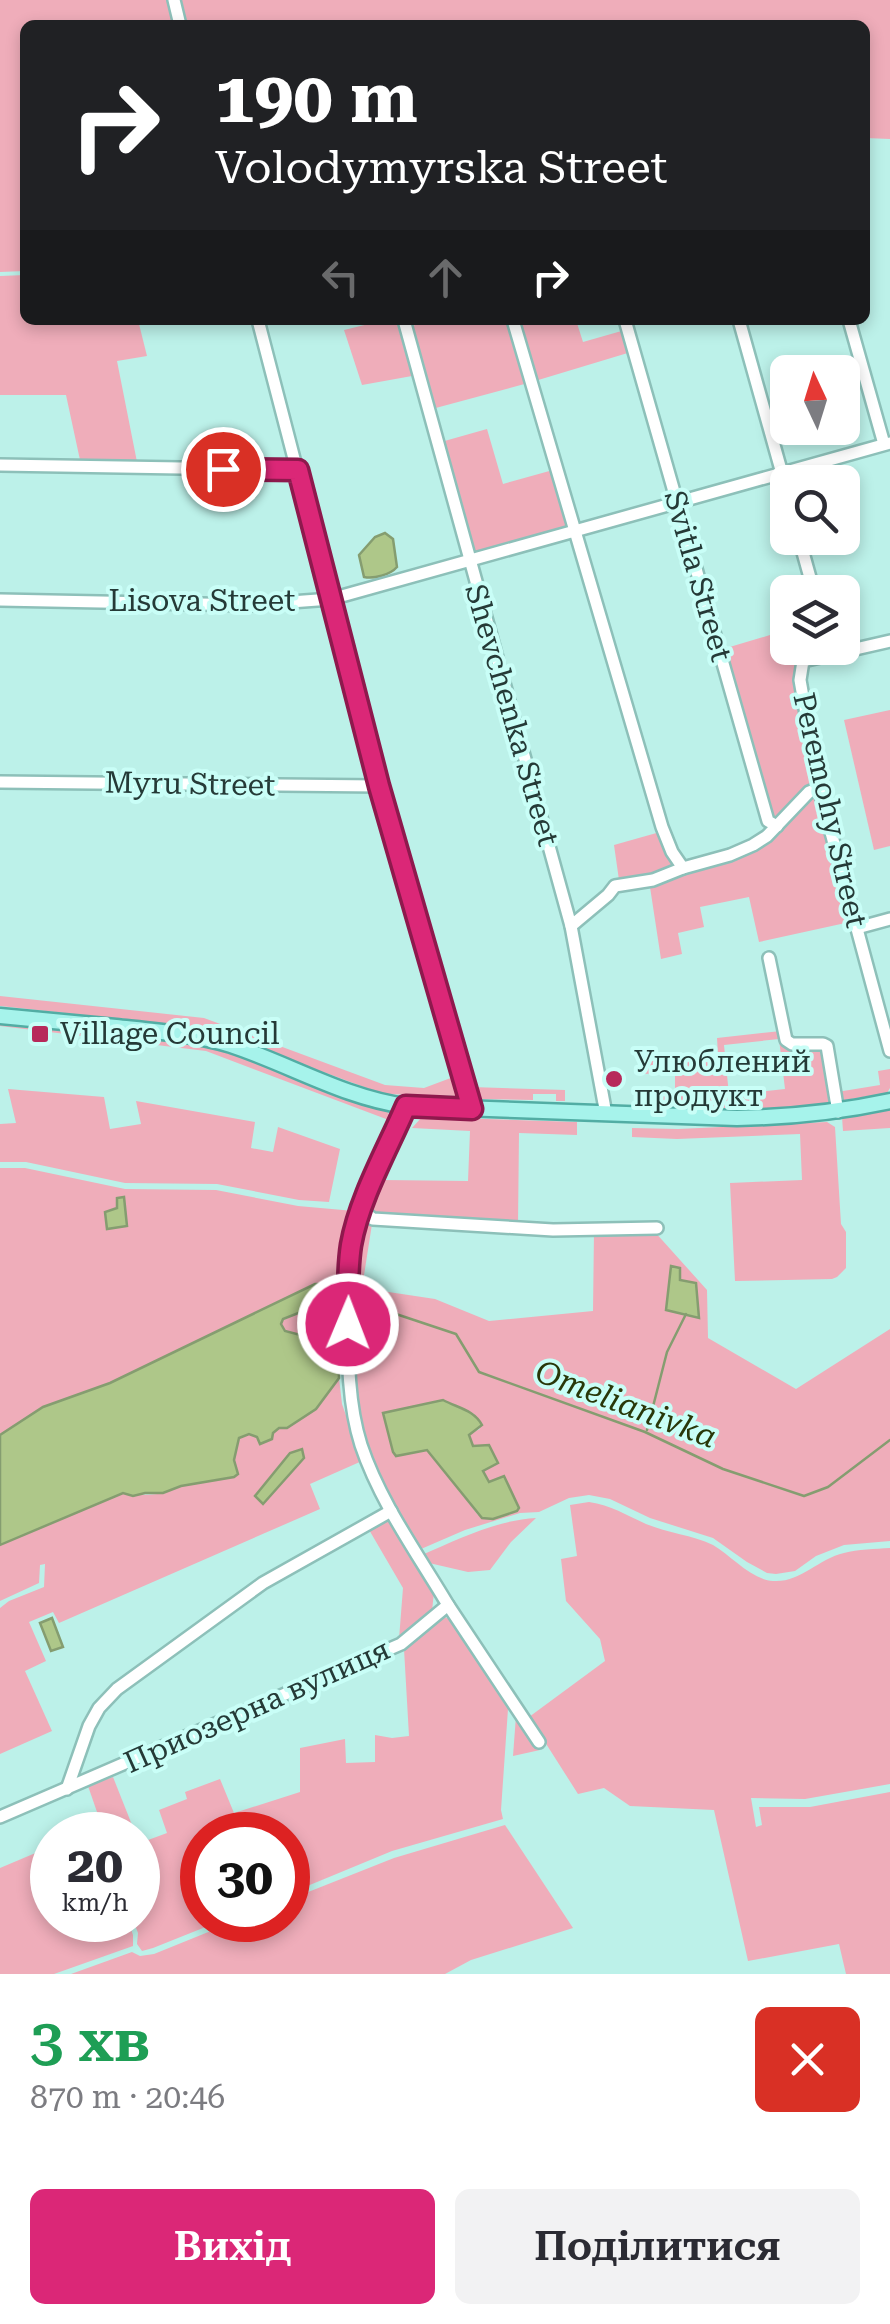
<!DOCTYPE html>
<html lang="uk">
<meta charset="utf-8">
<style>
body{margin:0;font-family:"Roboto Serif",serif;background:#f2f2f3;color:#2b2b33;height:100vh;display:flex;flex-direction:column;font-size:38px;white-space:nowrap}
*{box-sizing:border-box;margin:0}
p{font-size:32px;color:#7c7c81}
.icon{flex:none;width:55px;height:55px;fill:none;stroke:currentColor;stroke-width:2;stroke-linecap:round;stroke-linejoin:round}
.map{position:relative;height:1974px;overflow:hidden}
.details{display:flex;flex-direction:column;background:#fff;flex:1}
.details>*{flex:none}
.guide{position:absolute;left:20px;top:20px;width:850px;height:305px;border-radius:15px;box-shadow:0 5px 15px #0003;background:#202124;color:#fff;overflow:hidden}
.needle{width:65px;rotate:356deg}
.controls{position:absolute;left:770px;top:355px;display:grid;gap:20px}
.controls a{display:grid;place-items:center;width:90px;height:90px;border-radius:15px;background:#fff;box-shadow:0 5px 15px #0003;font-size:50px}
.speed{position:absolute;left:30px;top:1812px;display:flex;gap:20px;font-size:50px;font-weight:700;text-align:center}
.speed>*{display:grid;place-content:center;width:130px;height:130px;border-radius:50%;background:#fff;box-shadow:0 5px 15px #0003;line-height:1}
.speed small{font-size:25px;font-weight:400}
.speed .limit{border:15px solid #d22;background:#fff;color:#111}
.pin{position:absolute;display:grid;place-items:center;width:85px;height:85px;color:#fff;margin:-42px;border:5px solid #fff;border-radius:50%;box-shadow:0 2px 10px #0007}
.me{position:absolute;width:110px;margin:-55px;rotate:1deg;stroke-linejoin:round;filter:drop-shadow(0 0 8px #0008)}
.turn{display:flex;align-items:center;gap:35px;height:210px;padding:0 30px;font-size:45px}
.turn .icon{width:130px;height:130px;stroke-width:2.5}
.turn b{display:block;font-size:70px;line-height:85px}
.lanes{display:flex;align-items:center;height:95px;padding:0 30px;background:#0003;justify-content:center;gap:50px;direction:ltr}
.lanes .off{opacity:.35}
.round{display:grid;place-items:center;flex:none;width:105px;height:105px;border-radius:15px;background:#f2f2f3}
.overview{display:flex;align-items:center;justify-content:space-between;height:170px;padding:0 30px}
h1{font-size:60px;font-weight:600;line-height:75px;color:#1e9e55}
.primary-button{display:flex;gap:20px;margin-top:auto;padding:20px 30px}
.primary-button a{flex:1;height:115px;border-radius:15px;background:#db2777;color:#fff;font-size:40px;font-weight:600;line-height:115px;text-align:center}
.primary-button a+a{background:#f2f2f3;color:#2b2b33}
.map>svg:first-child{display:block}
.green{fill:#efadba;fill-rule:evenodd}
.water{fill:#aec789;stroke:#859d70;stroke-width:2.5}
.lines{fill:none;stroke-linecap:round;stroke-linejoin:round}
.stream{stroke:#859d70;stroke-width:2.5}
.minor-casing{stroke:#8dc0b9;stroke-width:16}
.major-casing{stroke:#52ada4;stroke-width:19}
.minor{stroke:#fff;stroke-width:11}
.major{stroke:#a6f3eb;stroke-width:14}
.route-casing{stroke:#8e194d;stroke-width:25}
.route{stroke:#db2777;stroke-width:18}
.poi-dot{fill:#b7295a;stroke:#c9fef7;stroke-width:4}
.labels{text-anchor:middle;stroke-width:8;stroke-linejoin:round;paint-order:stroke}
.street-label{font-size:30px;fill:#253a37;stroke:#c9fef7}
.poi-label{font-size:30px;fill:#253a37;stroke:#c9fef7;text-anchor:start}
.water-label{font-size:32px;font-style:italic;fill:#283709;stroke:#c9fef7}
</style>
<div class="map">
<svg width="890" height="1974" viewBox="0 0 890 1974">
<rect width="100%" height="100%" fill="#bcf1e9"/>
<!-- green -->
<g class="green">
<path d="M0 0H167L174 25H25V271L0 272Z"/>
<path d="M179 0H890V139L865 138V25H186Z"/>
<path d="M25 275V320H138L147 356 117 361 137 462 80 460 66 395H0V276Z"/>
<path d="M385 320H396L412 376 362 385 344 330Z"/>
<path d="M431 320H510L528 383 432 409 409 327Z"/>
<path d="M517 320H576L583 342 625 330 631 352 535 381Z"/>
<path d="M487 429 503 484 553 470 570 528 472 555 441 442Z"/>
<path d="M770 635 779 662 792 659 797 667 813 780 777 822 771 818 723 649Z"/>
<path d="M890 710V846L874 850 844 720Z"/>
<path d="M809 798H817L850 922 759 942 749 897 700 907 704 927 678 933 682 954 661 959 650 887 685 872 731 859Z"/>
<path d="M660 832 677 865 652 875 619 880 614 845Z"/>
<path d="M0 996 204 1018 385 1085 424 1088 456 1076 458 1096 383 1094 204 1028 0 1006Z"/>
<path d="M0 1020 137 1034 228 1049 338 1094 387 1111 394 1122 206 1051 0 1026Z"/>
<path d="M781 1031 783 1042 822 1047 833 1106 737 1112 646 1106 645 1097 675 1096V1073L639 1074 638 1061 718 1054 717 1038ZM779 1039 785 1089 729 1095 724 1045Z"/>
<path d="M890 1069V1088L887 1093 839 1101 837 1092 880 1085 878 1071Z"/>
<path d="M471 1087 565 1090V1101H556V1094H533V1100L475 1099Z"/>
<path d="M8 1089 104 1097 110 1129 141 1124 136 1101 255 1122 251 1148 273 1152 278 1127 340 1149 329 1202 299 1200 217 1184 125 1183 26 1162H0V1124L16 1123Z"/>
<path d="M890 1110V1128L843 1131 842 1117Z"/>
<path d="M422 1117 577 1122V1135L519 1133 518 1224 374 1218 368 1212 383 1180 468 1181 470 1131 412 1128Z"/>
<path d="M827 1122 835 1127 841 1224 846 1232V1268L837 1277 832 1279 735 1281 730 1183 802 1180 800 1134 677 1139 632 1137V1128L678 1129Z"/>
<path d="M0 1168H25L125 1189 216 1190 298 1206 354 1211 347 1241 344 1353 337 1354 336 1333 304 1337 285 1331 280 1324 283 1320 319 1305 43 1407 0 1435Z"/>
<path d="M365 1219 372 1224 362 1288 435 1299 489 1321 593 1311 594 1232 654 1231 707 1290 708 1338 796 1389 890 1329V1541L844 1545 816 1556 795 1571 776 1574 767 1573 747 1562 713 1538 650 1518 610 1499 589 1495 569 1498 539 1512 520 1513 465 1530 421 1549C400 1516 381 1483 367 1447 357 1420 357 1392 355 1364 353 1315 350 1266 365 1219ZM680 1268V1280L698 1317 667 1309ZM454 1406 474 1414 480 1429 469 1434 474 1447H481L498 1462 483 1471 489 1483 504 1476 493 1519 478 1515 427 1449 395 1455 393 1452 383 1414Z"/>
<path d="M339 1378 342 1404 362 1461 310 1484 320 1509 59 1623 53 1612 29 1622 46 1661 25 1671 52 1731 0 1754V1608L9 1601 44 1587 45 1564 40 1565 39 1583 0 1601V1545L123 1493C133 1496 155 1495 165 1493 170 1491 175 1488 180 1486 201 1480 218 1483 238 1474L234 1460 239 1438 249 1434 258 1437 273 1433Z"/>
<path d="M589 1502C611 1505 626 1515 646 1524 668 1533 692 1535 713 1545 732 1556 750 1579 773 1581 800 1583 818 1559 844 1553 858 1549 875 1549 890 1548V1784L805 1799 751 1798 756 1827 762 1825 759 1807H810L890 1792V1974H846L839 1944 748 1961 714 1810 630 1806 604 1788 578 1794 529 1717 605 1661 600 1639 566 1601 561 1559 577 1556 570 1505Z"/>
<path d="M388 1516 434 1592 432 1611 399 1639 403 1588 368 1528Z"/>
<path d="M536 1518 511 1542 490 1570 468 1572 429 1563 424 1554C459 1539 497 1520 536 1518Z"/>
<path d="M443 1616 450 1620 508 1709 501 1810 503 1819 392 1851 288 1894V1835H202V1920H223L153 1948 142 1951 137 1944 138 1933 133 1920H138V1838L140 1843 167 1833 159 1810 187 1799 185 1792 220 1779 234 1813 300 1792V1748L345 1739 346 1763 375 1762V1735L392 1738 409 1736 404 1649 438 1617Z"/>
<path d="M516 1716 540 1750 513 1756Z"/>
<path d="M113 1777 136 1835H105L88 1786Z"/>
<path d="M505 1825 573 1928 471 1960 445 1974H71L132 1952 140 1956 154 1954 238 1920H288V1900L394 1858Z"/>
<path d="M52 1846V1920H128L133 1935V1946L54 1974H0V1868Z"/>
</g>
<!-- water -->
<g class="water">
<path d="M385 533 393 539 397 567C390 575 374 579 364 577L359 555 375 537Z"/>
<path d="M124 1197 127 1226 107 1229 105 1212 117 1208V1198Z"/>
<path d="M671 1266 680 1268V1280L696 1283 699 1318 666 1310Z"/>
<path d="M315 1284H320L325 1291V1299L319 1305 283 1319 281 1324 285 1331 304 1336 337 1333 339 1378 316 1409 287 1428H279L273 1433 272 1439 260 1444 257 1437 249 1434 239 1438 234 1460 238 1474 234 1477 181 1486 163 1493H145L133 1496 123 1493 0 1545V1435L43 1407 110 1383Z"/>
<path d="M443 1400C458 1408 474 1410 482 1425L469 1435 473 1446 489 1445 498 1463 483 1471 489 1482 504 1476 519 1508 517 1511 493 1519 482 1518 427 1450 396 1456 393 1452 383 1413Z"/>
<path d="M302 1449 304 1458 263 1504 255 1496 290 1453Z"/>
<path d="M52 1618 63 1647 51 1651 40 1623Z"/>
</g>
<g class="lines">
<!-- stream -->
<g class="stream">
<path d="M354 1300 456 1334 479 1372 645 1432 723 1469 804 1496 828 1487 890 1440"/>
<path d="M647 1430 667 1352 686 1314"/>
</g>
<defs>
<g id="minor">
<path d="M174 0 180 25"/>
<path d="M258 320 379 786 472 1109"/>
<path d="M404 320 571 926 606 1114"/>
<path d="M513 320 662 827 672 852 683 868"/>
<path d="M625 320 768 821 777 826"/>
<path d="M739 320 788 495"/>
<path d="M849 320 884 444"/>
<path d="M0 465 298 470"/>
<path d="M799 538 814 592"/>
<path d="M0 600 251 605 331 599 890 443"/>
<path d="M890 641 803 661 800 680 819 788 890 1051"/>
<path d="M0 782 379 786"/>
<path d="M571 926 608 895 615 886 653 880 683 868 730 855 753 845 767 836 809 792 819 788"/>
<path d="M857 928 890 919"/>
<path d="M769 958 786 1040 792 1044H823L827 1046 838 1112"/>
<path d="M361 1210 373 1219 553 1230 657 1228"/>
<path d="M448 1605 539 1742"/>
<path d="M67 1789 89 1726 99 1708 117 1689 263 1583 391 1511"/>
<path d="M0 1817 401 1644 448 1605C417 1553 380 1502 361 1445 348 1404 348 1359 348 1316 349 1291 347 1265 352 1240 362 1194 387 1150 406 1106"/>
</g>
<path id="major" d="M0 1016C39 1020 77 1023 116 1027 154 1031 194 1034 231 1045 289 1064 345 1098 406 1106L737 1118C790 1117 839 1112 890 1101"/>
</defs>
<!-- minor casing -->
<use href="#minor" class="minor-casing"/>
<!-- major casing -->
<use href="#major" class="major-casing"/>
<!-- minor -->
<use href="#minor" class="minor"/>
<!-- major -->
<use href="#major" class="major"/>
</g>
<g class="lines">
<defs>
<path id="route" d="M223 469 298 470 379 786 472 1109 406 1106C387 1150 359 1199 351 1245 347 1271 348 1298 348 1324"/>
</defs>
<!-- route casing -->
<use href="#route" class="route-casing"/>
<!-- route -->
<use href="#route" class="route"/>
</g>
<!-- markers -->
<g class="poi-dot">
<rect x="30" y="1024" width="20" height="20" rx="5"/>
<circle cx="614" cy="1079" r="10"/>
</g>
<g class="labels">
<!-- street labels -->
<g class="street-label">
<text transform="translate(698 576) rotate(74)" y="10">Svitla Street</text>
<text x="202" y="611">Lisova Street</text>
<text transform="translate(512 715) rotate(74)" y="10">Shevchenka Street</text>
<text transform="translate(190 784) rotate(1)" y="10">Myru Street</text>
<text transform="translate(830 810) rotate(77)" y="10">Peremohy Street</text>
<text transform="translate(257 1706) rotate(-24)" y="10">Приозерна вулиця</text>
</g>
<!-- poi labels -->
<g class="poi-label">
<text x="60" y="1044">Village Council</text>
<text x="634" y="1072">Улюблений<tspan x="634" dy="34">продукт</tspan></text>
</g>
<!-- water labels -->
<g class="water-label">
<text transform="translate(626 1404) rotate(21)" y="11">Omelianivka</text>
</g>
</g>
</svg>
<div class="controls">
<a><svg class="needle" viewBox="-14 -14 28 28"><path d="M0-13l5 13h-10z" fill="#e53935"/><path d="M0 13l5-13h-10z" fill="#7c7c81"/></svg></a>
<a><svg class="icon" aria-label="search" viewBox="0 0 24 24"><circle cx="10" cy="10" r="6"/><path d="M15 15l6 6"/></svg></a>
<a><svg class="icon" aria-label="layers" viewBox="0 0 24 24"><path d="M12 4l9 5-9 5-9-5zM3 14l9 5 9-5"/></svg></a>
</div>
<div class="speed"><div>20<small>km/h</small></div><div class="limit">30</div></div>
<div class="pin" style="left:223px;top:469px;background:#d93025"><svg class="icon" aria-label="arrive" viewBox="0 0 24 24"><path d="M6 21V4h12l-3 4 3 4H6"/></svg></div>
<svg class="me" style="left:348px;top:1324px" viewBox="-20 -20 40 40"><circle r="17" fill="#db2777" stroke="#fff" stroke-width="3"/><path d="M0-11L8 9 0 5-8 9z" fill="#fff"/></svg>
<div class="guide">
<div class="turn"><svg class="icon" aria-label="right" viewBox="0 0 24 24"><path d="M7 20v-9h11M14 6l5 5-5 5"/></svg><div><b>190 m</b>Volodymyrska Street</div></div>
<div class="lanes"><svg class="icon off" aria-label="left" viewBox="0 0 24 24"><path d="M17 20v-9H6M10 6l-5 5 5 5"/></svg><svg class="icon off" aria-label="ahead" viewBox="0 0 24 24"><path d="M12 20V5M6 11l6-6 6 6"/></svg><svg class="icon" aria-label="right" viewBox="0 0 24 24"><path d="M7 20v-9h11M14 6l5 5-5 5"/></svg></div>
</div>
</div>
<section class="details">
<div class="overview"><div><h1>3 хв</h1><p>870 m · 20:46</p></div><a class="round" style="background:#d93025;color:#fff"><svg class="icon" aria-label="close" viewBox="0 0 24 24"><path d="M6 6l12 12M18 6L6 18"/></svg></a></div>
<div class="primary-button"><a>Вихід</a><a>Поділитися</a></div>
</section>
